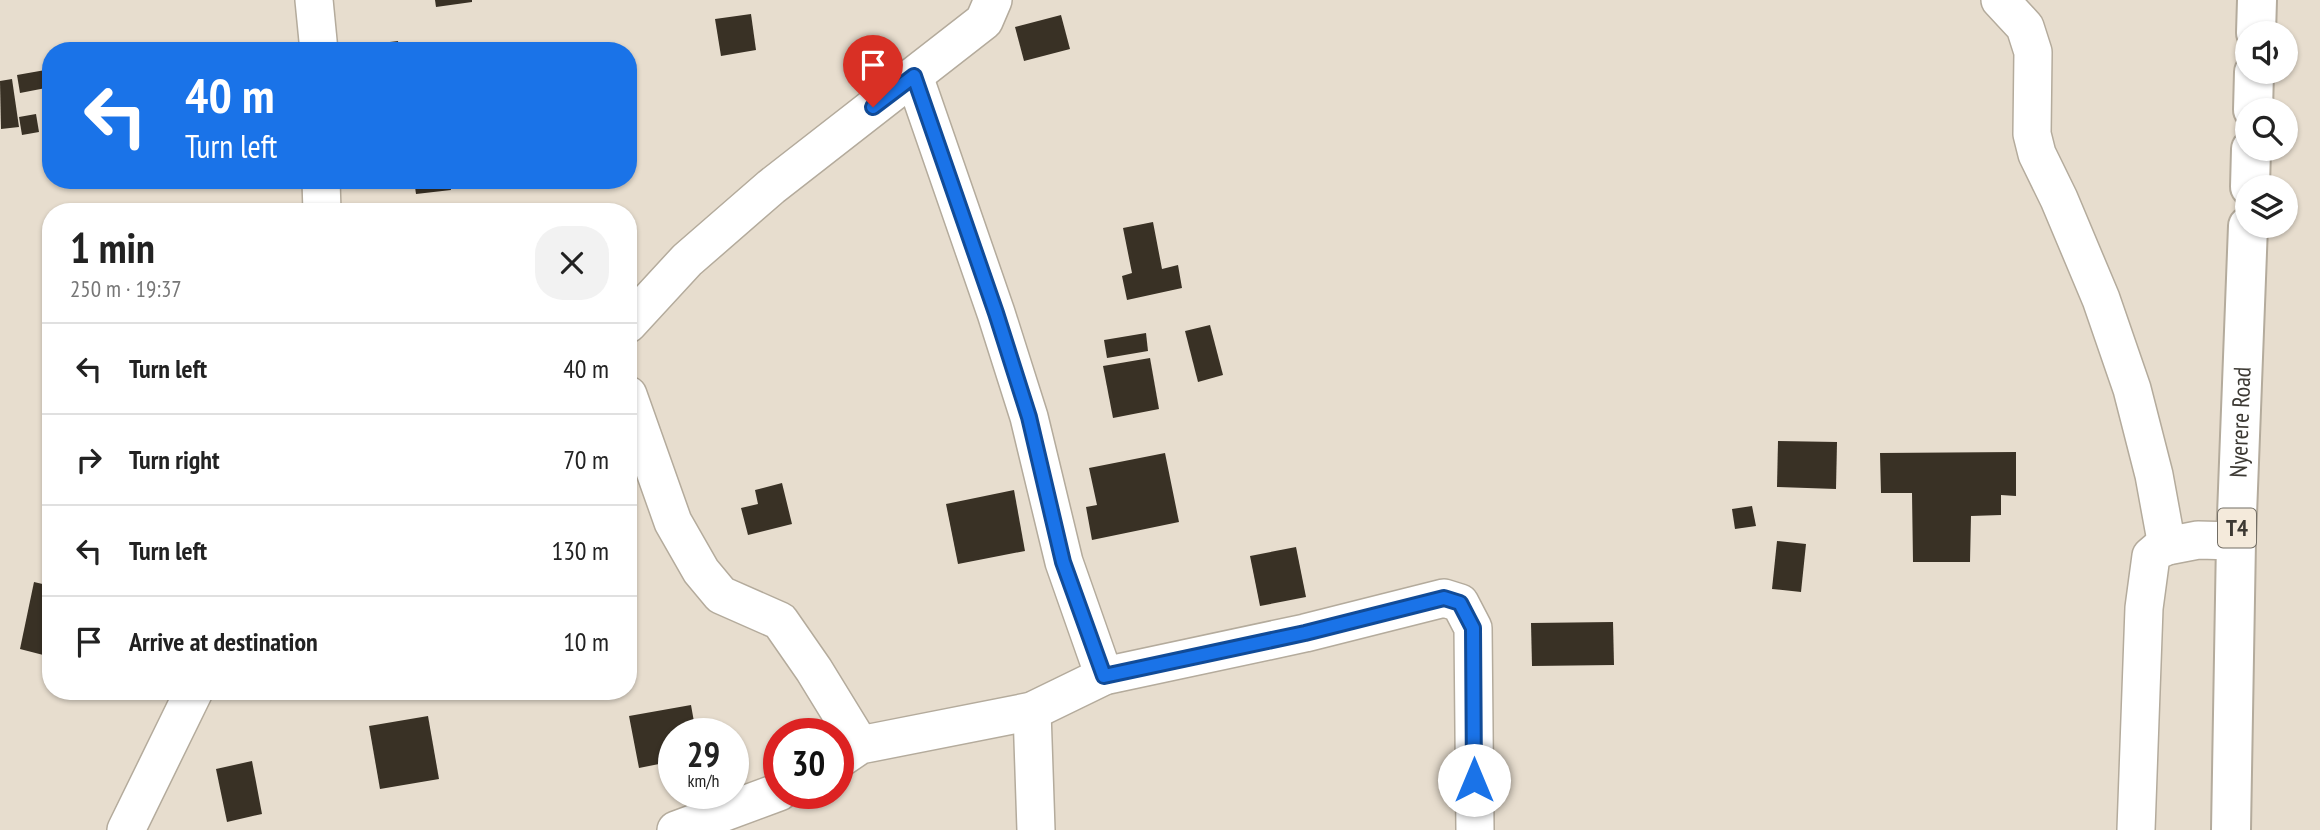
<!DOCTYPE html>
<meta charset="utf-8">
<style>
body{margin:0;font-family:"PT Sans Narrow",sans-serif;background:#f2f2f2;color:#222;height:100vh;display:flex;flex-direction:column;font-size:26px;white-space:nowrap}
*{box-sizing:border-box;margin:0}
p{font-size:23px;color:#767676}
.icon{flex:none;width:38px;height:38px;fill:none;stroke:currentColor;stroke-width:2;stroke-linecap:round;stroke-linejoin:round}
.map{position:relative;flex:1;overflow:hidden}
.panel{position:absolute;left:42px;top:203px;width:595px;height:497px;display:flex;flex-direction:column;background:#fff;border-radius:28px;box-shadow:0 2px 5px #0004}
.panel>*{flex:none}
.top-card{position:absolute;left:42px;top:42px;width:595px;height:147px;border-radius:28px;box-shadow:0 2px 5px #0004;background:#1a73e8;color:#fff;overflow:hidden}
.tools{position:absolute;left:2235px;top:21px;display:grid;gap:14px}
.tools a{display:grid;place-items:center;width:63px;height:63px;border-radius:50%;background:#fff;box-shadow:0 2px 5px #0004;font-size:35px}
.speed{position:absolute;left:658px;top:718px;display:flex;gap:14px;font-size:35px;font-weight:700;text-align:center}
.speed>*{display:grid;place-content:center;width:91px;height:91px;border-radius:50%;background:#fff;box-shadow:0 2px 5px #0004;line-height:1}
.speed small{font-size:18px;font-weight:400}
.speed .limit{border:10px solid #d22;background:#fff;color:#111}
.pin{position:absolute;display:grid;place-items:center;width:60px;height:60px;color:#fff;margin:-72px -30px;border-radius:50% 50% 50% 0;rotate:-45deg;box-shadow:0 0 7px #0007}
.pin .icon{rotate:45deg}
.me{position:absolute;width:77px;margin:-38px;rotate:0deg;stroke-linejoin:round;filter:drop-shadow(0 0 5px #0008)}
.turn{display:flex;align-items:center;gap:24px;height:147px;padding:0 28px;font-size:32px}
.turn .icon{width:91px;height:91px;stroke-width:2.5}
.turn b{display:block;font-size:49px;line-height:60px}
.round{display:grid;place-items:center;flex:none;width:74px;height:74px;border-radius:28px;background:#f2f2f2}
.headline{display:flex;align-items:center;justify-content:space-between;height:119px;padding:0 28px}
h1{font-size:42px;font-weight:800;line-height:52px}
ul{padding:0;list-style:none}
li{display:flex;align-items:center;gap:21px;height:91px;padding:0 28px;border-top:2px solid #e0e0e0}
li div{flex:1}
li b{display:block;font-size:26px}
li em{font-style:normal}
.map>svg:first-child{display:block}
.building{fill:#393125}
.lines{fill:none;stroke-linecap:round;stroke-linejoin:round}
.street-casing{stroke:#b4ab9c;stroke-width:40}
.highway-casing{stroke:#b4ab9c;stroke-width:42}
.street{stroke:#fff;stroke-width:37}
.highway{stroke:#fff;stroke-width:38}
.route-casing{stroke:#114b97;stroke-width:18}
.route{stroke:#1a73e8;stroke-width:12}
.labels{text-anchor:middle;stroke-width:7;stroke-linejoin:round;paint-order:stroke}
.shield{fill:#f4eadb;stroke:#736e65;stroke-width:2}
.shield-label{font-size:23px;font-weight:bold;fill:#3c3933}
.street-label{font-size:24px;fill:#3c3933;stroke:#f4eadb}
</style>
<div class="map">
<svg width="2320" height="830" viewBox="0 0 2320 830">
<rect width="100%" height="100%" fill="#e7ddce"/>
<!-- building -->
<g class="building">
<path d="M435 0H472V2L436 7Z"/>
<path d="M751 14 756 50 721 56 715 19Z"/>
<path d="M1061 15 1070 49 1024 61 1015 27Z"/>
<path d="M398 41 399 51H366L365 45Z"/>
<path d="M51 69V87L20 93 17 75Z"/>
<path d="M12 79 19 127 1 129 0 81Z"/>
<path d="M36 114 39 132 22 135 19 117Z"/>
<path d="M414 180H450L451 190 416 194Z"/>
<path d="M197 204 198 212H150V210Z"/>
<path d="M1153 222 1162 269 1178 265 1182 288 1127 300 1122 276 1132 273 1123 228Z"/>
<path d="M1210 325 1223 375 1198 382 1185 331Z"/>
<path d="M1146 333 1148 351 1107 358 1104 340Z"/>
<path d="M1150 358 1159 409 1113 418 1103 366Z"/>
<path d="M1778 441 1837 442 1836 489 1777 487Z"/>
<path d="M2016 452V496L2001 495V515L1971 516 1970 562H1913L1912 493H1881L1880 453Z"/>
<path d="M1165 453 1179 522 1092 540 1086 507 1097 505 1089 468Z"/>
<path d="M782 483 792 524 748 535 741 508 758 504 755 490Z"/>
<path d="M1014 490 1025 551 958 564 946 504Z"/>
<path d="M1752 506 1756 526 1735 529 1732 509Z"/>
<path d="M1777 541 1806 544 1801 592 1772 589Z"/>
<path d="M1296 547 1306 597 1260 606 1250 556Z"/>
<path d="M34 582 51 586V657L20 649Z"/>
<path d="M1613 622 1614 665 1532 666 1531 623Z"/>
<path d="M691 705 696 733H674V761L639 768 629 716Z"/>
<path d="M428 716 439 779 380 789 369 726Z"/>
<path d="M252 761 262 814 227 822 216 769Z"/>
</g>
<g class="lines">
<defs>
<g id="street">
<path d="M314 0 319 51"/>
<path d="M2000 0 2025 27 2033 52 2032 134 2037 154 2059 199 2101 299 2132 389 2154 475 2167 546"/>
<path d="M914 76 996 313 1029 417 1064 562 1104 676"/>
<path d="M321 180 322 212"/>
<path d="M628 324 687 260 771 187 984 21 993 0"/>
<path d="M628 395 673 522 701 571 721 595 780 621 814 670 860 745"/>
<path d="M1032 711 1036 830"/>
<path d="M838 760 860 745 1032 711 1104 676 1305 633 1444 598 1460 603 1473 628 1475 830"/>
<path d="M126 830 194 691"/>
<path d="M676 830 779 792"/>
<path d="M2136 830 2144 608 2151 556 2158 550 2167 546 2198 540 2236 541"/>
</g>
<g id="highway">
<path d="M2256 33 2257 0"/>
<path d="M2253 110 2254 72"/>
<path d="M2250 187 2251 149"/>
<path id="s1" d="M2231 830 2236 541 2248 226"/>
</g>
</defs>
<!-- street casing -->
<use href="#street" class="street-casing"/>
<!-- highway casing -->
<use href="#highway" class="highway-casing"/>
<!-- street -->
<use href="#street" class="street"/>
<!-- highway -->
<use href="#highway" class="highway"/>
</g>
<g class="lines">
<defs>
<path id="route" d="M873 107 914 76 996 313 1029 417 1063 562 1104 676 1305 633 1444 598 1460 603 1473 628 1474 780"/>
</defs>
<!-- route casing -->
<use href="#route" class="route-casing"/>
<!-- route -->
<use href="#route" class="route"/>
</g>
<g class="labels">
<!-- shield labels -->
<rect class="shield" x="2218" y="508.5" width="38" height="39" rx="5"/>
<g class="shield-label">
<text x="2237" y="536">T4</text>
</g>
<!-- street labels -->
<g class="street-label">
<text dy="8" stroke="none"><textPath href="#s1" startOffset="408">Nyerere Road</textPath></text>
</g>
</g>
</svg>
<div class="tools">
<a><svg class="icon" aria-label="sound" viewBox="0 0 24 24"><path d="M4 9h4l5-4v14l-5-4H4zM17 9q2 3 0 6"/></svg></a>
<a><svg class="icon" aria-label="search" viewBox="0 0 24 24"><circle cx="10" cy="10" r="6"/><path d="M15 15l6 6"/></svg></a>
<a><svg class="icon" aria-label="layers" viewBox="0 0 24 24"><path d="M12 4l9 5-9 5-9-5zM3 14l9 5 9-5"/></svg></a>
</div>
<div class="speed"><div>29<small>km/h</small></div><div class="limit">30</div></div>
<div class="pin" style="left:873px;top:107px;background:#d93025"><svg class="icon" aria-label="arrive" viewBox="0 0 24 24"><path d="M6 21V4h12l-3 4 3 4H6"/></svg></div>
<svg class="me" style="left:1474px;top:780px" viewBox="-20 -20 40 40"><circle r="19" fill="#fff"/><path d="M0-13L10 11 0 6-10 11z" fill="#1a73e8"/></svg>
<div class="top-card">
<div class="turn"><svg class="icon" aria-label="left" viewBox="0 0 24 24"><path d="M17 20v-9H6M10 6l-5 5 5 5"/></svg><div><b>40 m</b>Turn left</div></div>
</div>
<section class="panel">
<div class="headline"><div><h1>1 min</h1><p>250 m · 19:37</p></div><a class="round"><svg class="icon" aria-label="close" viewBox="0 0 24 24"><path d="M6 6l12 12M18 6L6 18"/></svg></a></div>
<ul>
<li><svg class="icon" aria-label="left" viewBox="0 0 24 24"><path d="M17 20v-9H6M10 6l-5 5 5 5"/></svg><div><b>Turn left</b></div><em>40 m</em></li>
<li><svg class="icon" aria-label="right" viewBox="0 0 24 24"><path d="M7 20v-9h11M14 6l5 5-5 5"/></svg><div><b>Turn right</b></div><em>70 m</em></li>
<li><svg class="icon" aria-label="left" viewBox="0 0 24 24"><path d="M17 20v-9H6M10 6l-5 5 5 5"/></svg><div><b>Turn left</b></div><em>130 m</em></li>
<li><svg class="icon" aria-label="arrive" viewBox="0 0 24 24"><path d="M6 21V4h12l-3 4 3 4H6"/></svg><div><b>Arrive at destination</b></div><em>10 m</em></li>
</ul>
</section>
</div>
